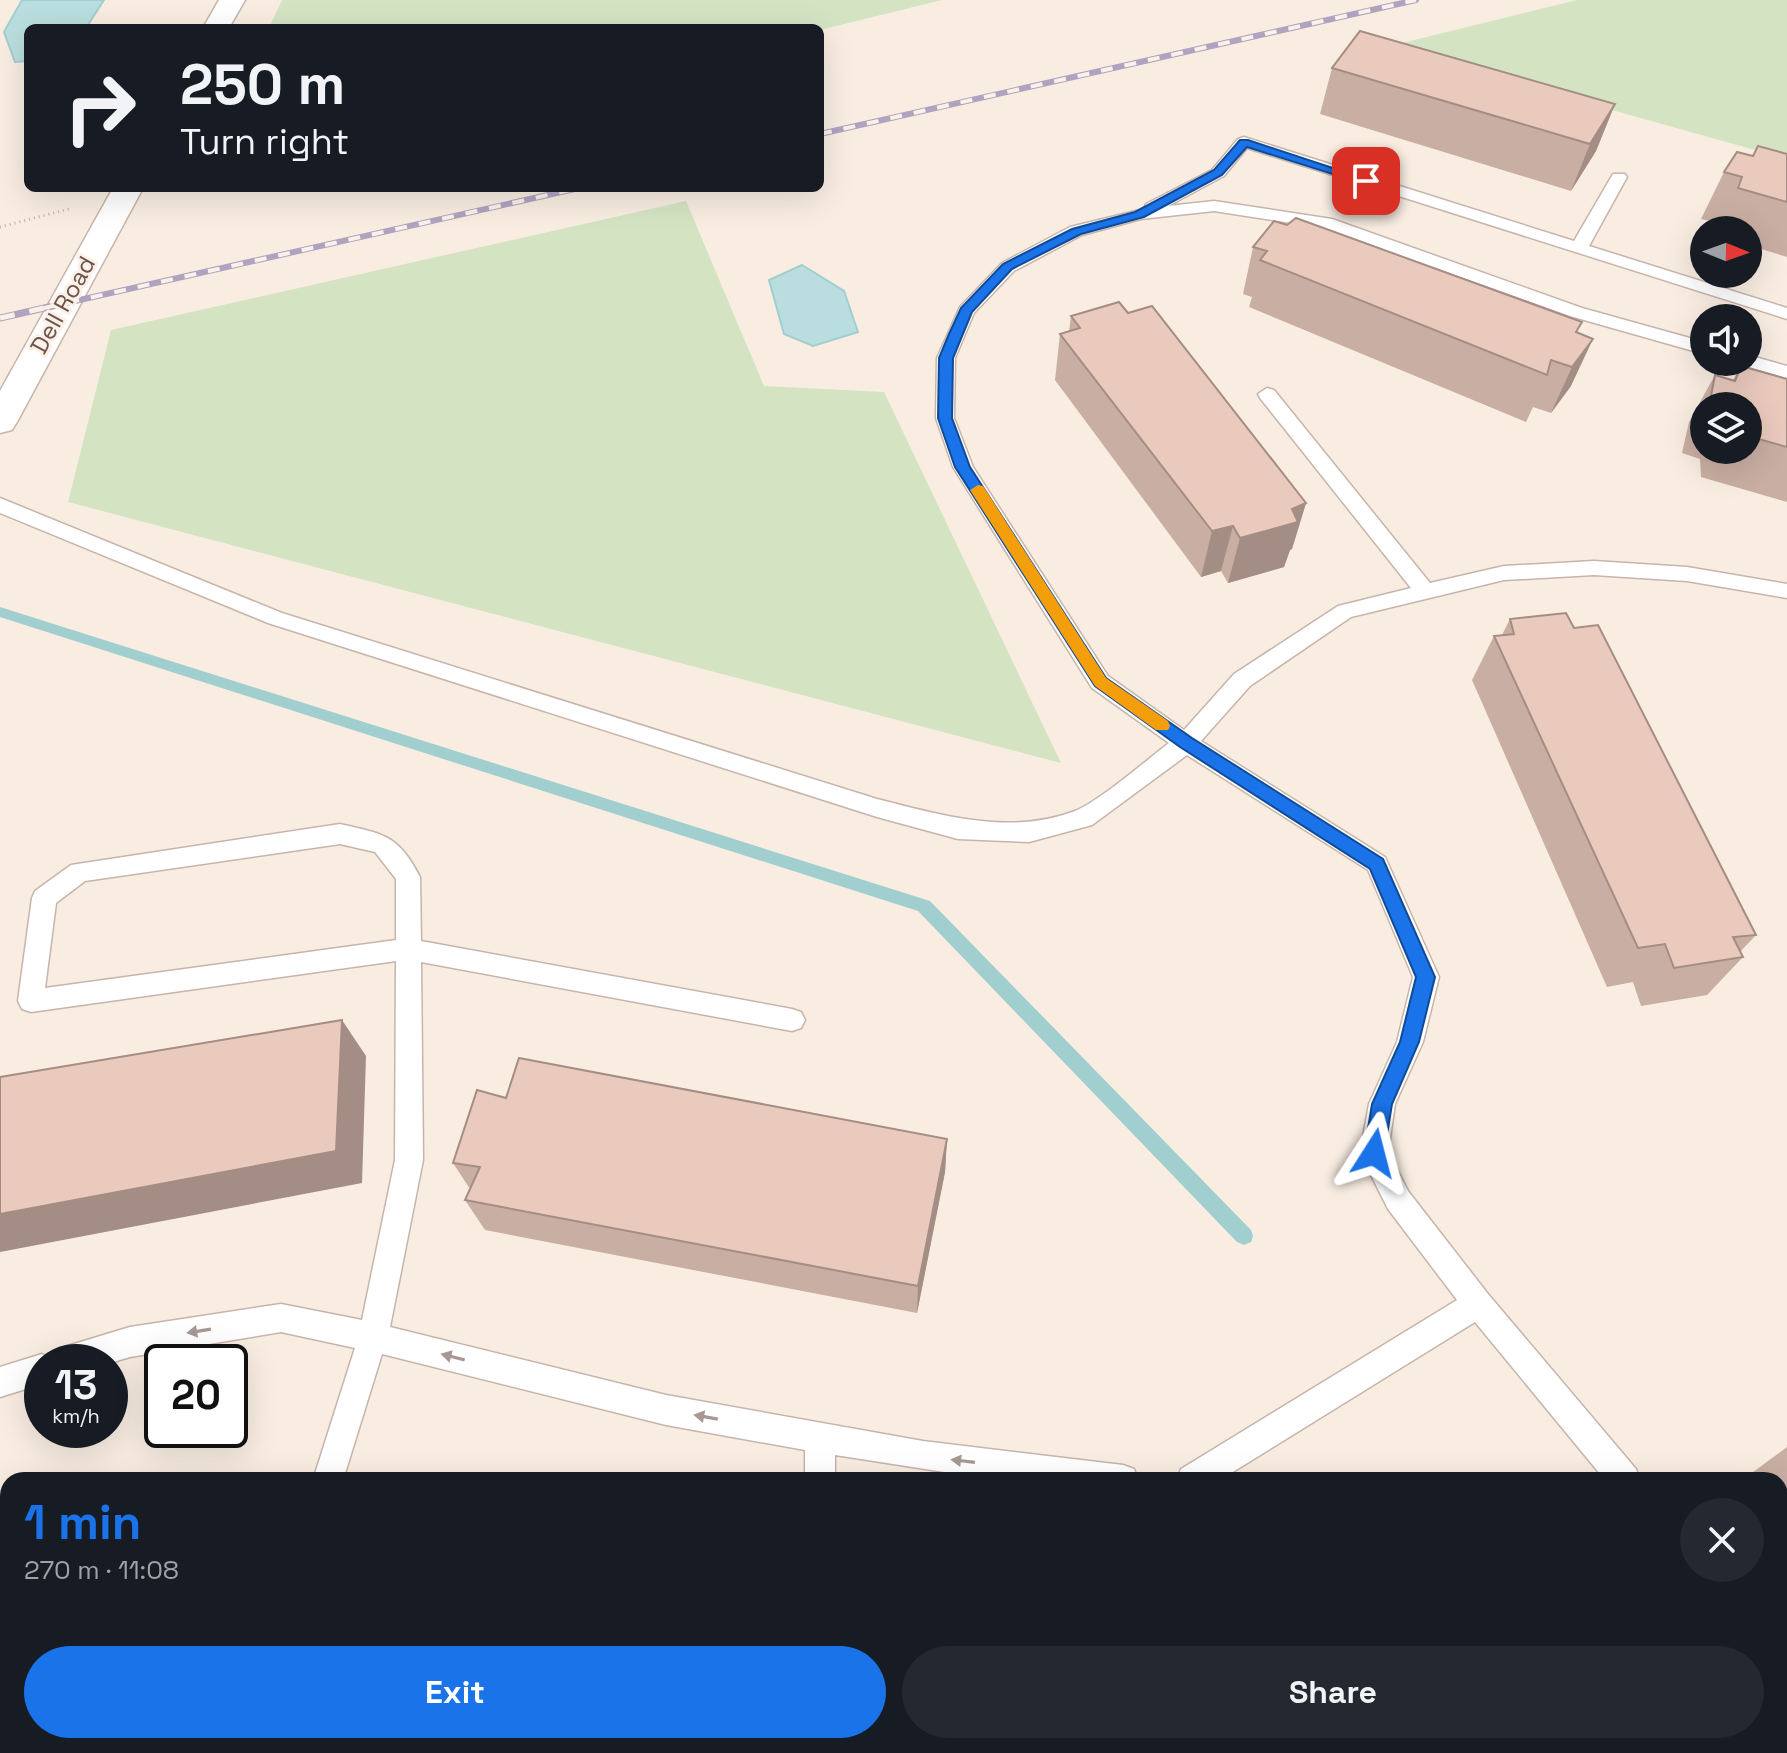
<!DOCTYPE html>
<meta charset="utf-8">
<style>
body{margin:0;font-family:"Space Grotesk",sans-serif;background:#242831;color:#f1f3f6;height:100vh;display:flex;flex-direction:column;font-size:30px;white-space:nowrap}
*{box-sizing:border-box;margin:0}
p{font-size:26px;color:#9ea1a6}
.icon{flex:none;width:44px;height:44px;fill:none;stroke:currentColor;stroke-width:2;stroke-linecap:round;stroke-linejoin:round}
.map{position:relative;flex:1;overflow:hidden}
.details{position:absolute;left:0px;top:1472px;width:1788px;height:282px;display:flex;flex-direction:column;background:#171b24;border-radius:24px 24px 0 0;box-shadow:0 8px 32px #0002}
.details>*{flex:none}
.hud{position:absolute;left:24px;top:24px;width:800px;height:168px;border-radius:12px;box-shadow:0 8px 32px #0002;background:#171b24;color:#f1f3f6;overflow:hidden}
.needle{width:52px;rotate:91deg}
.controls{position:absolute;left:1690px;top:216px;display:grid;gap:16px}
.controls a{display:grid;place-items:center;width:72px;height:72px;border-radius:50%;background:#171b24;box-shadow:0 8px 32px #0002;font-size:40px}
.speed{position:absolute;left:24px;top:1344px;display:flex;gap:16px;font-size:40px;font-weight:700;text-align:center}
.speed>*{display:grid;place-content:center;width:104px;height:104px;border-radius:50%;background:#171b24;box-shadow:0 8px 32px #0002;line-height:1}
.speed small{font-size:20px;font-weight:400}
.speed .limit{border:4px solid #111;border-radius:12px;background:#fff;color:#111}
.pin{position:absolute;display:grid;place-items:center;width:68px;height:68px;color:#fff;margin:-34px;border-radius:16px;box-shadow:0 4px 12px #0006}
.me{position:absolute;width:88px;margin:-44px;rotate:9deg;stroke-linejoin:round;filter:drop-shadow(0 0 6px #0008)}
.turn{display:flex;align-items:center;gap:28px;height:168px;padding:0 24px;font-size:36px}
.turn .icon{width:104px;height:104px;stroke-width:2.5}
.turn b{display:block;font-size:56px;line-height:68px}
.round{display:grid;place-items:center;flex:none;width:84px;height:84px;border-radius:42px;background:#242831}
.summary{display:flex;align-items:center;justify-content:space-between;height:136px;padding:0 24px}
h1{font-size:48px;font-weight:700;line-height:60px;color:#1a73e8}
.cta{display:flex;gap:16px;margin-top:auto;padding:16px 24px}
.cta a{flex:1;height:92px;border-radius:48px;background:#1a73e8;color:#fff;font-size:32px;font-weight:700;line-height:92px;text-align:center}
.cta a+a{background:#242831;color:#f1f3f6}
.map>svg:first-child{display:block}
.green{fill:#d4e4c3}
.water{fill:#badedf;stroke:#a1cecf;stroke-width:2}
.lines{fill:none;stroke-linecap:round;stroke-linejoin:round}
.stream{fill:#a1cecf;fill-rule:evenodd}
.lane-casing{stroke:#c7b4ab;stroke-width:3}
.street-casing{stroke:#c7b4ab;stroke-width:3}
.path{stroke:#ceada1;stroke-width:3;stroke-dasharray:1 4;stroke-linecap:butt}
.lane{fill:#fff;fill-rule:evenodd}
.street{fill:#fff;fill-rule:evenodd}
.rail-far1-casing{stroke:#afa3c0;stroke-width:6}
.rail-casing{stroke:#afa3c0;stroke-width:7}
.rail-far1{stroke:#fcf1e8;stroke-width:4;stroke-dasharray:12;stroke-linecap:butt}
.rail{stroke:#fcf1e8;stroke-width:5;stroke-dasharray:15;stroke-linecap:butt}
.wall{fill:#c9aea3;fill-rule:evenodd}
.shaded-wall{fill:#a48d84}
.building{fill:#eacabd;stroke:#a48d84;stroke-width:2}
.oneway{fill:#a79894}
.route{fill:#1a73e8;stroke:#114b97;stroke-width:2}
.slow{fill:#f59e0b}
.labels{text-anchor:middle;stroke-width:6;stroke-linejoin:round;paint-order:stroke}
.far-street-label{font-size:24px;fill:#6d544c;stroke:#fcf1e8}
</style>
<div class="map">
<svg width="1787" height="1753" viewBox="0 0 1787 1753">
<rect width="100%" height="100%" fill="#f9ede2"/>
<!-- green -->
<g class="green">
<path d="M282 0H942L820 30 269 28Z"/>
<path d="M1577 0H1787V159L1386 47Z"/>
<path d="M686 201 764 386 884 392 1061 763 68 502 111 330Z"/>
</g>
<!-- water -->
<g class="water">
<path d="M22 0H104L86 28H28V61L15 62 4 32Z"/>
<path d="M802 265 844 291 858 332 813 346 784 334 769 280Z"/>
</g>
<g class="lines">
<!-- stream -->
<g class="stream">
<path d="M0 607 930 901 1251 1230 1253 1236 1251 1242 1244 1245 1237 1242 918 911 0 617Z"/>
<path d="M1525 1746H1547L1549 1753H1527Z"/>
</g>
<defs>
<g id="lane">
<path d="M1244 137 1574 241 1613 174H1625L1627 177 1589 246 1787 308V319L1247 148 1224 176 1168 206 1214 201 1332 219 1582 308 1704 342V354L1570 316 1323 228 1214 211 1141 219 1082 235 1014 271 974 313 955 358 954 418 973 467 1108 676 1184 730 1234 674 1338 606 1411 588 1260 398 1258 394 1267 388 1274 390 1430 583 1504 566 1594 561 1687 567 1787 584V598L1687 581 1594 575 1504 580 1351 617 1250 686 1201 741 1385 857 1439 977 1423 1042 1395 1104 1388 1152 1408 1191 1488 1294 1636 1469 1640 1480H1605L1475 1322 1220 1480H1177L1181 1469 1457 1300 1388 1209 1360 1153 1369 1104 1397 1042 1413 977 1368 870 1187 755 1092 825 1029 842 958 839 877 817 268 623 0 513V498L282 613 877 799C941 815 1010 836 1075 811 1098 802 1147 760 1169 743L1092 688 953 467 936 418 937 358 960 307 1002 263 1070 227 1144 209 1146 204 1212 170 1238 139Z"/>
<path d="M1748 355 1787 366V378L1742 365 1740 362H1748Z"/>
<path d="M340 824C383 834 398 834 420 877L421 941 792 1009 801 1012 805 1020 801 1028 792 1031 421 962 423 1160 390 1327 666 1395 923 1441 1123 1465 1134 1469 1138 1480H996L835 1455V1480H805V1450L666 1425 382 1354 343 1480H313L355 1348 281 1332 130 1357 110 1363 42 1362V1384L0 1397V1367L42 1354 51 1358 54 1352 64 1347 130 1327 281 1304 362 1320 395 1160 396 961 31 1012 22 1009 18 1001 32 898 35 891 71 865ZM340 844 375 852 396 879V940L45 988 56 903 85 881Z"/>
<path d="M8 1520V1552L0 1555V1523Z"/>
<path d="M1780 1649 1787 1651V1690L1780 1688Z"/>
<path d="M267 1746H301L300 1753H266Z"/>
<path d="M811 1746H845L846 1753H812Z"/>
</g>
<g id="street">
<path d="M219 0H245L229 28H203Z"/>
<path d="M113 188H143L17 422 12 430 0 433V391Z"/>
</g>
</defs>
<!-- lane casing -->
<use href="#lane" class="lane-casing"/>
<!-- street casing -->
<use href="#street" class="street-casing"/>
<!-- path -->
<path class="path" d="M0 227 69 209"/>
<!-- lane -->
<use href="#lane" class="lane"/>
<!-- street -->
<use href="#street" class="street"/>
<defs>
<g id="rail-far1">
<path d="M820 134 1416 0"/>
<path d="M44 308 579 188"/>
</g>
<path id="rail" d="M0 318 53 306"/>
</defs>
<!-- rail-far1 casing -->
<use href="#rail-far1" class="rail-far1-casing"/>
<!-- rail casing -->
<use href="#rail" class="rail-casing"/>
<!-- rail-far1 -->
<use href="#rail-far1" class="rail-far1"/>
<!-- rail -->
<use href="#rail" class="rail"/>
</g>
<!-- wall -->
<g class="wall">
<path d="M1332 68 1615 104 1596 151 1571 191 1320 114Z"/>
<path d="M1787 154V257L1748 245V230H1716L1719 223 1701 219 1724 172 1753 156Z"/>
<path d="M1253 247 1577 332 1571 386 1551 413 1533 407 1526 422 1249 307 1252 297 1243 294Z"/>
<path d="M1071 316 1306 503 1292 549 1290 550 1284 567 1228 583 1221 571 1201 577 1055 380 1060 334 1069 331Z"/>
<path d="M1741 366 1787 379V502L1701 477 1700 459 1682 453 1689 422 1715 375 1733 380ZM1704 406H1748V450H1704Z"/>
<path d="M1510 619 1574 628 1756 935 1740 952 1743 957 1707 995 1641 1006 1633 982 1607 987 1472 680 1494 636 1502 635Z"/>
<path d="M506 1098 947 1139 945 1172 917 1313 485 1230 465 1200 470 1189 453 1163Z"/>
<path d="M1787 1447V1517L1780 1509V1480H1754L1749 1475Z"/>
<path d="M1015 1746H1225L1227 1753H1017Z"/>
</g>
<!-- shaded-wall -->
<g class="shaded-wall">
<path d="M1615 104 1596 151 1571 191 1590 144Z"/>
<path d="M1593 339 1571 386 1551 413 1572 367Z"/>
<path d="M1306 503 1292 549 1290 550 1284 567 1228 583 1240 538 1292 509Z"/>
<path d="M1233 526 1221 571 1201 577 1212 531Z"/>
<path d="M342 1020 366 1056 362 1183 0 1252V1214Z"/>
<path d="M947 1139 945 1172 917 1313 918 1286Z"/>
<path d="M172 1746H213V1753H171Z"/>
<path d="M643 1746H657V1753H644Z"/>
</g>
<!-- building -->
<g class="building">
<path d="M1360 31 1615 104 1590 144 1332 68Z"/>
<path d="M1758 146 1787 154V202L1738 188 1742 177 1724 172 1737 152 1753 156Z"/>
<path d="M1296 218 1582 322 1576 332 1593 339 1572 367 1551 360 1547 375 1260 260 1267 251 1253 247 1274 221 1287 225Z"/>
<path d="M1119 302 1128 313 1152 306 1306 503 1292 509 1298 522 1240 538 1233 526 1212 531 1060 334 1080 328 1071 316Z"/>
<path d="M1741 366 1787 379V447L1748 436V406H1709L1715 375 1735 381Z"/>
<path d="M1566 613 1574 628 1598 625 1756 935 1733 937 1743 957 1674 968 1665 944 1638 948 1494 636 1514 634 1510 619Z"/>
<path d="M342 1020 336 1151 0 1214V1077Z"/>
<path d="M519 1058 947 1139 918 1286 465 1200 480 1167 453 1163 477 1090 506 1098Z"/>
<path d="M8 1684V1746H172L171 1753H0V1685Z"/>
<path d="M456 1746H643L644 1753H457Z"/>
<path d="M1024 1746H1225L1227 1753H1026Z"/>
</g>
<!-- one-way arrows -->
<defs><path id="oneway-solid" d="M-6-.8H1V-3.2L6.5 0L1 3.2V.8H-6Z" transform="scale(2)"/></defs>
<g class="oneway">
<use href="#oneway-solid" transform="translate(199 1331) rotate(171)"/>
<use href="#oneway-solid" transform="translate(453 1357) rotate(-166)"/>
<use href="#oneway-solid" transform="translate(706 1417) rotate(-170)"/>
<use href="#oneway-solid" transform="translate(963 1461) rotate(-173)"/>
</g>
<!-- route -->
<path class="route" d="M1240 140H1248L1372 181 1361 183 1247 147 1222 175 1144 217 1081 234 1012 269 972 312 953 358 952 418 970 467 1106 678 1192 738 1383 859 1435 977 1419 1042 1392 1104 1384 1153 1381 1160 1374 1162 1367 1160 1364 1153 1372 1104 1400 1042 1416 977 1370 869 1180 747 1095 686 955 467 938 418 939 358 949 334 961 308 1003 264 1072 229 1135 212 1214 170Z"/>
<!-- slow -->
<path class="slow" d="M978 485 983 486 1106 678 1168 721 1170 726 1168 730H1156L1095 686 970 490Z"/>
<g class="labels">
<!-- far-street labels -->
<g class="far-street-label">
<text transform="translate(63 305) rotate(-61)" y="8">Dell Road</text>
</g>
</g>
</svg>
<div class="controls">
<a><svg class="needle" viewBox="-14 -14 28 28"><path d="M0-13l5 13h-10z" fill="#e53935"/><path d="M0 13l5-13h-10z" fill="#9ea1a6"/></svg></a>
<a><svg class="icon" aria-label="sound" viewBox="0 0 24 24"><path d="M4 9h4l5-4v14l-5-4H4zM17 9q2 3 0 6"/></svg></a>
<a><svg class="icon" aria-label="layers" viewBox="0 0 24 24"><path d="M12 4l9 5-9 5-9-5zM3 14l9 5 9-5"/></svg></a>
</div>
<div class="speed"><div>13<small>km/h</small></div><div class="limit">20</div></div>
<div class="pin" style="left:1366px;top:181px;background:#d93025"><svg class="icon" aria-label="arrive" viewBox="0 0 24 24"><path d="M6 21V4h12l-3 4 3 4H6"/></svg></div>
<svg class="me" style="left:1374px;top:1153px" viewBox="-20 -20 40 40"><path d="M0-17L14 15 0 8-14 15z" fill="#1a73e8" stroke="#fff" stroke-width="4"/></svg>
<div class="hud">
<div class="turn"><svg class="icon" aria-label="right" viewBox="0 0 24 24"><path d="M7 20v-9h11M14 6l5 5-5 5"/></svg><div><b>250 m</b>Turn right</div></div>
</div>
<section class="details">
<div class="summary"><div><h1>1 min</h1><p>270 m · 11:08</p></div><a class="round"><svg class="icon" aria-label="close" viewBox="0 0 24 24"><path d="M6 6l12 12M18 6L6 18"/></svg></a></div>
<div class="cta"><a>Exit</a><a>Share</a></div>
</section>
</div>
